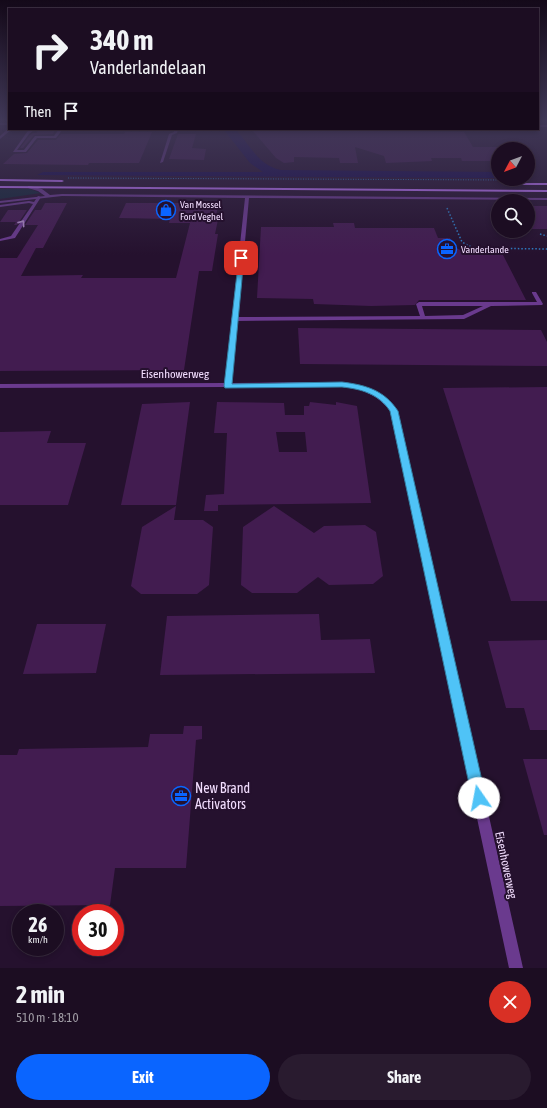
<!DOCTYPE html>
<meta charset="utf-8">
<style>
body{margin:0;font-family:"Asap Condensed",sans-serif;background:#291b2f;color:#f1f3f6;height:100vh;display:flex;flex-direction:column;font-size:15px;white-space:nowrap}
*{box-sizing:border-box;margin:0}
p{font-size:13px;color:#a09ca5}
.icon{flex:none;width:22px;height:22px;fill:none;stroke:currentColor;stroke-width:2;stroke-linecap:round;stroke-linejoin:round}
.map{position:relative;height:968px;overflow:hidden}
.drawer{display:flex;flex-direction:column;background:#1c0d22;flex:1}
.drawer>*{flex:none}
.hud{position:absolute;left:8px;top:8px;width:531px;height:122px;border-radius:0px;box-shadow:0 2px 6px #0003,0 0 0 1px #3a2d40;background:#1c0d22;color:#f1f3f6;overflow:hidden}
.needle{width:26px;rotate:229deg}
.controls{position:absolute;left:491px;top:142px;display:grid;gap:8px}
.controls a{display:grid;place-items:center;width:44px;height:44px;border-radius:50%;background:#1c0d22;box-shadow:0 2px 6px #0003,0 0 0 1px #3a2d40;font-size:20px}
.speed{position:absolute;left:12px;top:904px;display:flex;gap:8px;font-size:20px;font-weight:700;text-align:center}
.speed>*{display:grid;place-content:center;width:52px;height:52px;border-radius:50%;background:#1c0d22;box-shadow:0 2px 6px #0003,0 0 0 1px #3a2d40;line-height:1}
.speed small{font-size:10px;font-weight:400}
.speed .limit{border:6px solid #d22;background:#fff;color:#111}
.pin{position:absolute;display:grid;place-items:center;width:34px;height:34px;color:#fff;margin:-17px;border-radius:8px;box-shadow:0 2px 6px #0006}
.me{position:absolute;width:44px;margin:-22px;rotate:348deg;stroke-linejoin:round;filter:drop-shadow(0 0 3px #0008)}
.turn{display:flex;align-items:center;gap:14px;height:84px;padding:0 16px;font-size:18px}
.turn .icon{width:52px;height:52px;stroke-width:2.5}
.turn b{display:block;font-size:28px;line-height:34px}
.then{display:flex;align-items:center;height:38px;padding:0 16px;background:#0003;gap:8px;font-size:15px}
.round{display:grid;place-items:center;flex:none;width:42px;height:42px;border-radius:21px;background:#291b2f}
.headline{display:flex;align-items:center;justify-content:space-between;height:68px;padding:0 16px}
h1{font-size:24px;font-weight:700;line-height:30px}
.button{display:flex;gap:8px;margin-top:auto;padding:8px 16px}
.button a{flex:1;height:46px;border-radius:24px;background:#0a65ff;color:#fff;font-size:16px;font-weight:700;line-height:46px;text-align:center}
.button a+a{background:#291b2f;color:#f1f3f6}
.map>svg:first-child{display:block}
.green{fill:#142638}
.water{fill:#14094e}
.building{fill:#421c50;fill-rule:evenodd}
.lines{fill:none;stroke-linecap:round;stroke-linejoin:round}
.path-far1{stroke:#2d7dc4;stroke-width:1;stroke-dasharray:1 1.5;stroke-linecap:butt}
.path{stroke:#2d7dc4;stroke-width:1.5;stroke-dasharray:1.5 2;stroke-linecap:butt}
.lane{fill:#6a3a8e;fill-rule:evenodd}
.street{fill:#6a3a8e;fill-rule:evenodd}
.secondary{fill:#c175ff;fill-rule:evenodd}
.oneway{stroke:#ae8cc6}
.route{fill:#4fc3f7;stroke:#337fa1}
.labels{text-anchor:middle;stroke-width:4;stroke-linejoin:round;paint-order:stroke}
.far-poi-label{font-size:10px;fill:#f3deff;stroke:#25112e;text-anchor:start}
.street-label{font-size:12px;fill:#f3deff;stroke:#25112e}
.near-poi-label{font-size:14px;fill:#f3deff;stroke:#25112e;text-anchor:start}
</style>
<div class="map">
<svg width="547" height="968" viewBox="0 0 547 968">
<rect width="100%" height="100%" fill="#25112e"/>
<!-- green -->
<path class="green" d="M0 189H30L41 193 0 199Z"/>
<!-- water -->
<path class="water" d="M235 129C251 145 257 165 281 170L498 172V178L37 175 43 172H263L250 163 224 130Z"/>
<!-- building -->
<g class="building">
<path d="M39 130H55L53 134 34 135 23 148H20L30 135 33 133H36Z"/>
<path d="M252 130 464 132 473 147H498V161H462L461 158H431L432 161 386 163 384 156 355 147 358 163H340L339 158 294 157V162L284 163 276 158Z"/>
<path d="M125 132H152L139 163H89L88 165 3 164 14 154 27 153 38 140H56L61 134H124Z"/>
<path d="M178 134H196L192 148 206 149 204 160 169 159Z"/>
<path d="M45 203H67L43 248H36L21 276 83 275 81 278H176L190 223H169L170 219 119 218 126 203H219L216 215H219L215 234H218L212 271H199L184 370 0 371V258H17L38 225H25L35 210H41Z"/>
<rect x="528" y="206" width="19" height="23"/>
<path d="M8 210H27L17 225H14L16 222H0Z"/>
<path d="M333 223H354L355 228H434L438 238H450L453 247 463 251 465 255H503L526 300H419L415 305 371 306 314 304 313 299 257 298 261 227H334Z"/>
<path d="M298 328 541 330 547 342V366L300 364Z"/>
<path d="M547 387V601H511L443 388Z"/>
<path d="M190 402 176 505H121L142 404Z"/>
<path d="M217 402 284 403 285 415H304V406H309L310 402 336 405V402L357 406 371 503 218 505V511H204L206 495 224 494 227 433H214ZM276 432H305L307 452H279Z"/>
<path d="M51 431 47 443H86L68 505H0V432Z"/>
<path d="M176 506 174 520H203L213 527 209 585 197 594H141L131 586 142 527Z"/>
<path d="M274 506 314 533 324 526 365 525 376 532 383 576 373 584 329 585 318 577 297 593H252L241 585 243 527Z"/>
<path d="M319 614 321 640 370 639 375 673 160 675 167 616Z"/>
<path d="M37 624H106L96 673 23 674Z"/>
<path d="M547 640V730H530L524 708H506L488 641Z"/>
<path d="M184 726H202V739L196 740 186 868H115L110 905 0 906V755H17L19 749 148 747 150 734H183Z"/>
<path d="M523 759H547V835H544Z"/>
</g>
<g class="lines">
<!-- path-far1 -->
<path class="path-far1" d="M68 178 507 180"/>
<!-- path -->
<g class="path">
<path d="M447 208 462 242 473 248 547 249"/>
<path d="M540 234 547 236"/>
</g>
<!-- lane -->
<g class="lane">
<path d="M31 129H35L29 134 17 150H24L35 136H54L59 129H63L56 138H37L26 152H13L27 132Z"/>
<path d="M123 129H161L159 130H125Z"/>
<path d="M174 129H178L177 133 172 135 163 162 160 163 169 134 174 132Z"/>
<path d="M38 196 41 197 15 238 0 241V239L11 236 33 204 29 203 0 207V205L29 201 34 202Z"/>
<path d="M532 292H536L543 304 542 305 491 306 464 319 234 321 231 319 234 317 420 316 416 304 419 302H537L532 293ZM422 306H483L463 315 425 316Z"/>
</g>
<!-- street -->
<g class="street">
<rect x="0" y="123" width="9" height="2"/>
<rect x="538" y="125" width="9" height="2"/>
<path d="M9 128 12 129 0 139V136Z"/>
<path d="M30 186 42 189 50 195 62 194 547 198V200L249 198 232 383 342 382C365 386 384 391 398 411L523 968H509L390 411C378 395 362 389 342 386L231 387 228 388 225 387 0 388V384L225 383 245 198 62 196 0 203V201L45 196 38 191 28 188V186Z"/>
</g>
<!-- secondary -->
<g class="secondary">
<path d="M0 179 62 180 64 181 62 182 0 181Z"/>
<rect x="510" y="183" width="37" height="2"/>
<path d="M0 186 547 190V192L0 188Z"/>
</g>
</g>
<!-- one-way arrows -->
<defs><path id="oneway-chevron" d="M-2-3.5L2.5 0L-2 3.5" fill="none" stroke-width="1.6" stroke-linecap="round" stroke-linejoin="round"/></defs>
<use class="oneway" href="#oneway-chevron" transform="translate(22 223) rotate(-55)"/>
<!-- sky -->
<linearGradient id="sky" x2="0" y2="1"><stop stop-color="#140919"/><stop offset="0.47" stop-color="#403857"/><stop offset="1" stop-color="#403857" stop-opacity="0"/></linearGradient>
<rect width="547" height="255" fill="url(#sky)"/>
<!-- route -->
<path class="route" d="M239 256 244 258 232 384 342 382C366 385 384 390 398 411L486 798 484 803 479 805 474 803 472 798 390 411C379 394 361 389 342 387L225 388 224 386Z"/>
<!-- icons -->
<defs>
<symbol id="shop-ring" viewBox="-11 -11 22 22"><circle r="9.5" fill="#25112e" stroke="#0a65ff" stroke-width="1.5"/><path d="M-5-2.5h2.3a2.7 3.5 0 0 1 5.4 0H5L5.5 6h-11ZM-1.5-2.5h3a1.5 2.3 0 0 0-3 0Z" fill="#0a65ff"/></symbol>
<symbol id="office-ring" viewBox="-11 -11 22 22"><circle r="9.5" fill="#25112e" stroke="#0a65ff" stroke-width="1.5"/><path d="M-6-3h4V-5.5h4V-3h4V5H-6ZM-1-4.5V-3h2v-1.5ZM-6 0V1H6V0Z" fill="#0a65ff"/></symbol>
</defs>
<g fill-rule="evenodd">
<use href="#shop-ring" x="155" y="199" width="22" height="22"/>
<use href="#office-ring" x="436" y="238" width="22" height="22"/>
<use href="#office-ring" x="170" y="785" width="22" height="22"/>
</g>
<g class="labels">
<!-- far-poi labels -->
<g class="far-poi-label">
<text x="180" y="208">Van Mossel<tspan x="180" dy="12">Ford Veghel</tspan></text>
<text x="461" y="253">Vanderlande</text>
</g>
<!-- street labels -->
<g class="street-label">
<text x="175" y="378">Eisenhowerweg</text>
<text transform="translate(506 865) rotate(78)" y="4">Eisenhowerweg</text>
</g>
<!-- near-poi labels -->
<g class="near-poi-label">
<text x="195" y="793">New Brand<tspan x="195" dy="16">Activators</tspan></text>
</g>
</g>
</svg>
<div class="controls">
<a><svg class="needle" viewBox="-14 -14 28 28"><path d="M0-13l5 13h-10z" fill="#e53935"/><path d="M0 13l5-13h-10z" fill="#a09ca5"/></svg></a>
<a><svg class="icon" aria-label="search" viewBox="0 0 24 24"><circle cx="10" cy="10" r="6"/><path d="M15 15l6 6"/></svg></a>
</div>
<div class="speed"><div>26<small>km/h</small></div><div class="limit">30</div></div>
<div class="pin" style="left:241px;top:258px;background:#d93025"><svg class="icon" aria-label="arrive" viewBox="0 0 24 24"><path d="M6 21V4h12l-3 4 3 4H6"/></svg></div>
<svg class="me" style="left:479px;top:798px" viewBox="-20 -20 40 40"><circle r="19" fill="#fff"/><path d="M0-13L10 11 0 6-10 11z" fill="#4fc3f7"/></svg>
<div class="hud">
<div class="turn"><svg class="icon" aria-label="right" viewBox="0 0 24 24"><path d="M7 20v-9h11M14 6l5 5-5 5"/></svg><div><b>340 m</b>Vanderlandelaan</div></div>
<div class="then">Then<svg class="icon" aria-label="arrive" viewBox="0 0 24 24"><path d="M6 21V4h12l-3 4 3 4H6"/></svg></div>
</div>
</div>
<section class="drawer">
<div class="headline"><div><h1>2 min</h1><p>510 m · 18:10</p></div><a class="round" style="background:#d93025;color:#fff"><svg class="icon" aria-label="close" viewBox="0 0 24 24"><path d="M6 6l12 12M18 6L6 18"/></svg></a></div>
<div class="button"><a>Exit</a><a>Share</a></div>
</section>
